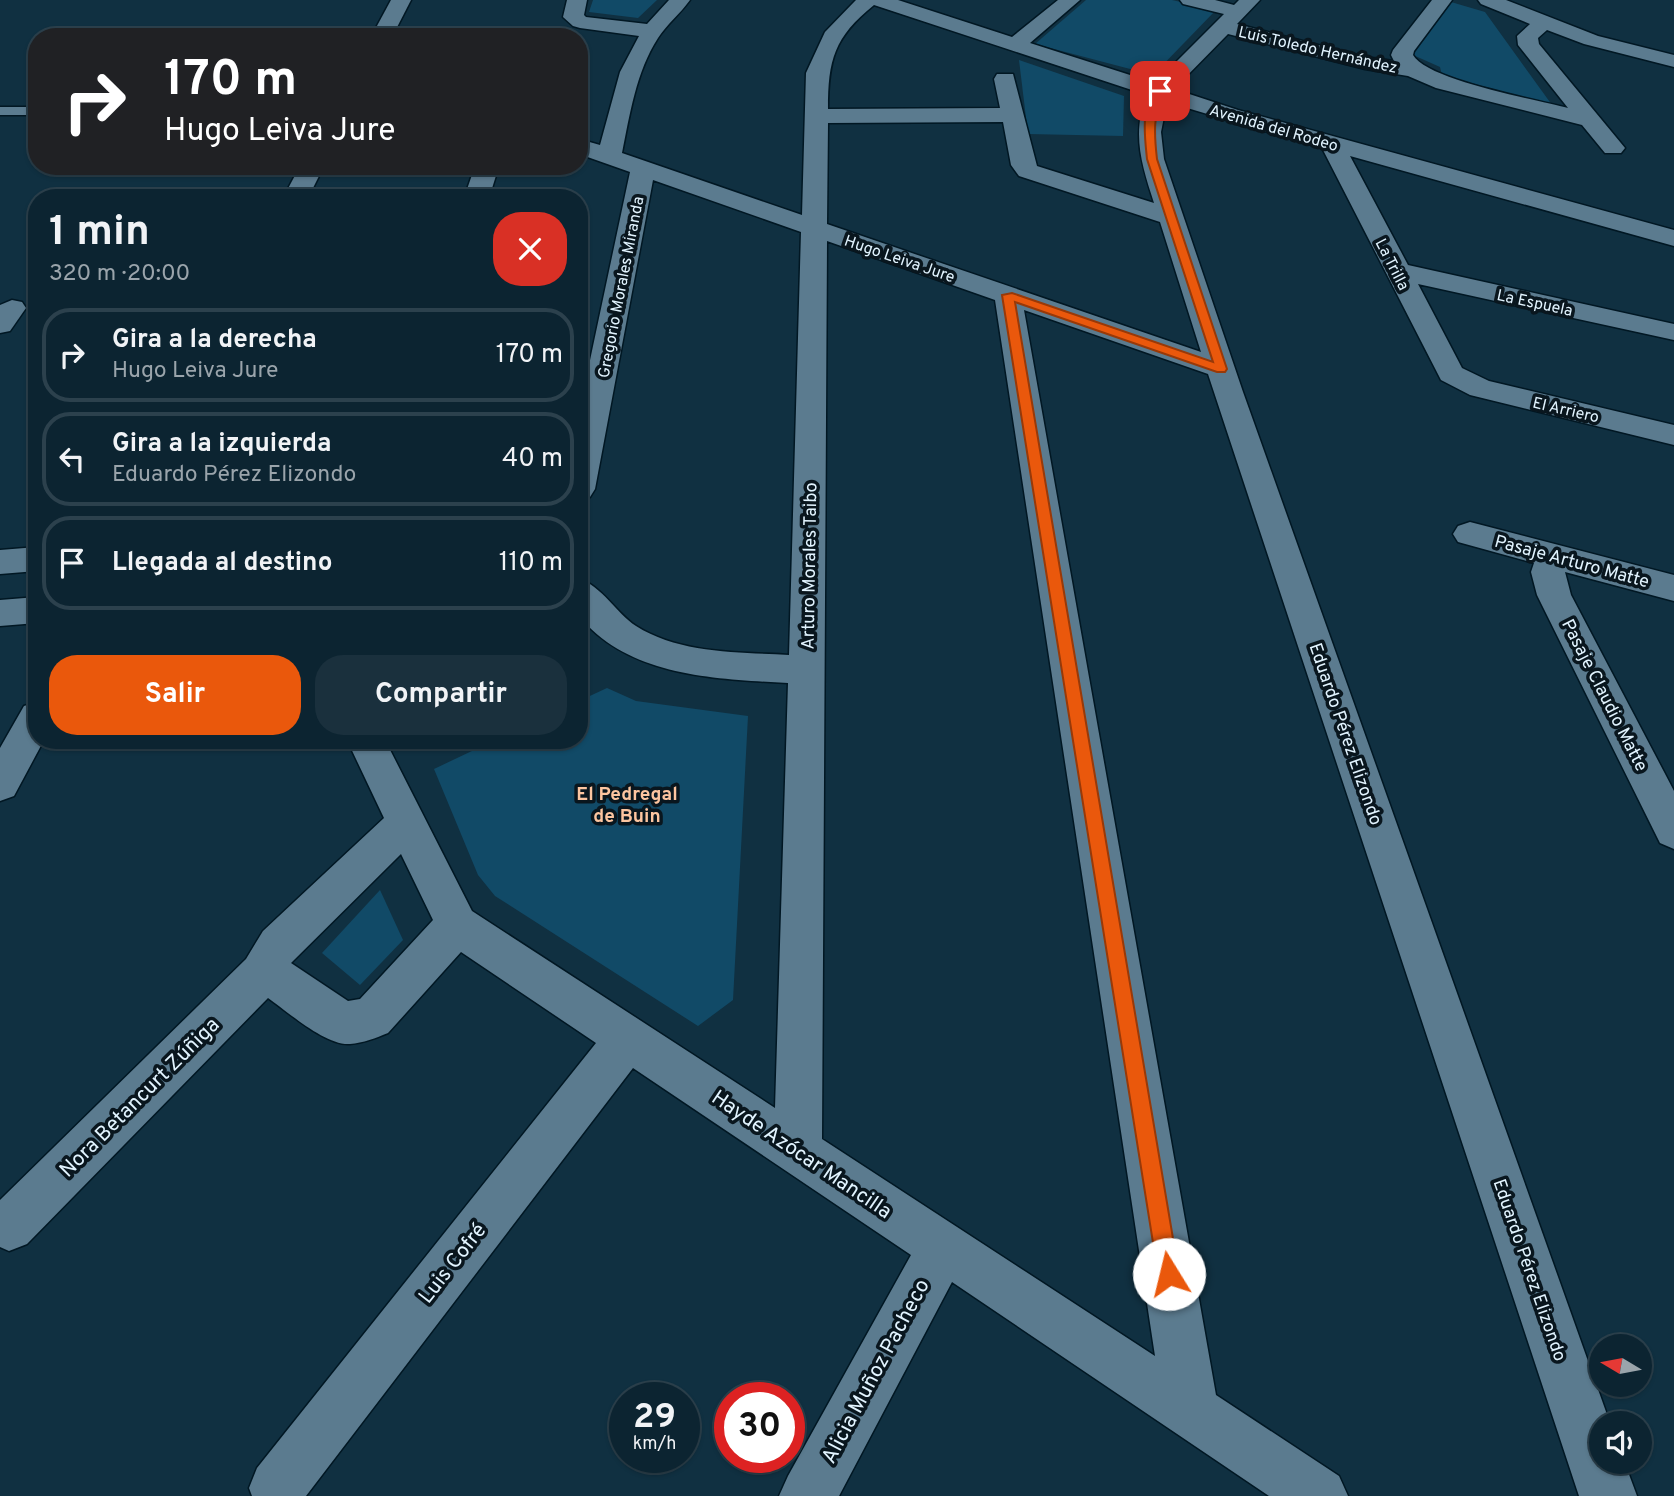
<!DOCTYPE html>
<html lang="es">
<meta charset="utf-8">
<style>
body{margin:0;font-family:Overpass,sans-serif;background:#1a303d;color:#f1f3f6;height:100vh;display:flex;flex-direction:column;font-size:26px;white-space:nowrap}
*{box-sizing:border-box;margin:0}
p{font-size:23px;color:#9aa4ab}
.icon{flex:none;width:38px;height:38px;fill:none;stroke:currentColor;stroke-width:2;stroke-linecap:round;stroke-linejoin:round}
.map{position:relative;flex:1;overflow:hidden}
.panel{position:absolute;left:28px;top:189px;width:560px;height:560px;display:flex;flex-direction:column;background:#0c2431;border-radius:28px;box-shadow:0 2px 5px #0004,0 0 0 2px #2c414d}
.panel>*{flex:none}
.top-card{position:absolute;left:28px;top:28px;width:560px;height:147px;border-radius:28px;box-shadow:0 2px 5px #0004,0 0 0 2px #2c414d;background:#202124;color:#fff;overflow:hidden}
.needle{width:46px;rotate:280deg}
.tools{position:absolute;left:1589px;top:1334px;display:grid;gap:14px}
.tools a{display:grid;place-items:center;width:63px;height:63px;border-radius:50%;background:#0c2431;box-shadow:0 2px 5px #0004,0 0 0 2px #2c414d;font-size:35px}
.speed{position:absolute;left:609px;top:1382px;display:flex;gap:14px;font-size:35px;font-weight:700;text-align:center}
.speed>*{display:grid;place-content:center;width:91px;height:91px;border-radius:50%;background:#0c2431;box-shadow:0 2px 5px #0004,0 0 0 2px #2c414d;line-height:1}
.speed small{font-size:18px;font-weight:400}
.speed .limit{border:10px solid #d22;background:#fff;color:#111}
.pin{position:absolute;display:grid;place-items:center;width:60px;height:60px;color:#fff;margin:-30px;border-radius:14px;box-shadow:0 4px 10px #0006}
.me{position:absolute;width:77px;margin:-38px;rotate:351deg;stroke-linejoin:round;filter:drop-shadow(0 0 5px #0008)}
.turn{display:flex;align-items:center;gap:24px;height:147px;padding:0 21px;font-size:32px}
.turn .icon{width:91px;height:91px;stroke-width:2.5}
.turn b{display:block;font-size:49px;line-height:60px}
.round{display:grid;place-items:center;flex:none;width:74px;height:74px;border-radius:28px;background:#1a303d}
.overview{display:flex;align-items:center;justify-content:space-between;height:119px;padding:0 21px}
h1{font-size:42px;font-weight:700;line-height:52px}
.primary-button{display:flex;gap:14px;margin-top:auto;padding:14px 21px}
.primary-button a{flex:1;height:80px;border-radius:28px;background:#ea580c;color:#fff;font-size:28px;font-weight:700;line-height:80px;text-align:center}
.primary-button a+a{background:#1a303d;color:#f1f3f6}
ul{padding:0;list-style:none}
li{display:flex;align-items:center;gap:21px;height:94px;margin:0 14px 10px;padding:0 7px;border:4px solid #2c414d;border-radius:28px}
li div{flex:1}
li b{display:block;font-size:26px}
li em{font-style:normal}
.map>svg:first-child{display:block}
.green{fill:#114a67}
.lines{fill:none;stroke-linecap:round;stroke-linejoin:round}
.lane-casing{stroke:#011723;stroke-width:3}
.street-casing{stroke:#011723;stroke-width:3}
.lane{fill:#5b7b8f;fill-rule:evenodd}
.street{fill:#5b7b8f;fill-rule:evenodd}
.route{fill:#ea580c;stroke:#983908;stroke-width:2}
.labels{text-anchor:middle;stroke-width:7;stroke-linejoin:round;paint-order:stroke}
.far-street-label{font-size:16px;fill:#e2f4ff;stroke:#09161e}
.street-label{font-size:18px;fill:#e2f4ff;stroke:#09161e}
.neighbourhood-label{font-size:19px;font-weight:bold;fill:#fcc5a0;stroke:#09161e}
.near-street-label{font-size:21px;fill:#e2f4ff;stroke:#09161e}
</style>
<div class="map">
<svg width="1674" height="1496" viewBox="0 0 1674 1496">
<rect width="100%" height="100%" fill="#103041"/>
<!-- green -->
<g class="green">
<path d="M593 0H657L638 18 589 12Z"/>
<path d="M1086 0H1172L1216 10 1153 75 1035 44Z"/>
<path d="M1451 2 1485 12 1552 105 1442 75 1440 67 1413 55Z"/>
<path d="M1019 60 1124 96 1123 136 1028 134Z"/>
<path d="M607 688 636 701 748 716 733 1000 698 1026 495 896 478 875 434 769 495 740H579V701Z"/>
<path d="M380 890 403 940 360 985 322 953Z"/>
</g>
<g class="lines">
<defs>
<rect id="lane" x="0" y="107" width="37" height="8"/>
<g id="street">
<path d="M391 0H411L392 37H371Z"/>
<path d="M567 0H587L584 15 586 17 647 24 669 0H690C680 14 667 24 658 38 636 72 630 114 622 153L802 215 806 73 825 32 856 0H898L1012 37 1058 0H1080L1030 43 1155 83 1224 14 1183 4 1180 0H1215L1234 5 1239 0H1260L1237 24 1365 57 1394 61 1391 55 1393 50 1432 0H1452L1414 51 1413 55C1427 80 1537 100 1568 108L1518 45 1517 36 1530 24 1481 4 1478 0H1506L1598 36 1674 55V67L1584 44 1547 30 1538 38 1539 44 1625 148 1621 153H1605L1582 125 1436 88 1408 76 1365 69 1228 34 1174 89 1238 110 1674 230V246L1350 156 1408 265 1674 324V340L1418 284 1462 368 1489 381 1674 425V445L1470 395 1441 380 1322 148 1167 102 1161 132 1164 159 1243 392 1610 1423H1601V1461H1624L1637 1496H1579L1208 374 1024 310 1216 1395 1339 1476 1348 1496H1269L952 1282 839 1496H779L788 1476 911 1255 633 1068 306 1496H252L249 1488 257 1468 596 1043 461 952 388 1033C376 1038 363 1043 350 1044 326 1046 288 1012 268 998L27 1244 9 1251 0 1247V1200L246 959 263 931 384 818 347 740H385L472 911 775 1108 788 683C716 679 629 677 579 616V579C602 586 616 613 636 626 680 654 739 652 789 655L801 232 653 180 595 489 590 497 579 500V412L630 172 579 154V139L600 145 620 72 639 36 580 28 573 26 563 17ZM874 5 1147 95C1131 133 1142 166 1154 203L1037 166 1013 74H997L994 79 1000 108 828 109C828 60 834 37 874 5ZM1003 122 1011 165 1019 176 1160 222 1201 352 827 224 828 123ZM827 241 995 300 1155 1356 822 1139ZM401 854 433 920 360 999 348 1001 291 963Z"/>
<path d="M300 166H324L308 198H283Z"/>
<path d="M475 166H499L489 198H464Z"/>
<path d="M12 300 22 302 26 308 10 331 0 333V305Z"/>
<path d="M1470 522 1674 575V601L1565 572 1571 595 1674 791V849L1660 843 1537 595 1531 572 1534 563 1458 542 1453 534 1458 526Z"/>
<path d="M37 547V571L0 574V550Z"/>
<path d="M37 597V623L0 626V600Z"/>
<path d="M37 702V740H44L14 796 0 801V748L24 706Z"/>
</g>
</defs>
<!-- lane casing -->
<use href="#lane" class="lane-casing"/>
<!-- street casing -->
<use href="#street" class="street-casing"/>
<!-- lane -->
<use href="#lane" class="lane"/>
<!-- street -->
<use href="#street" class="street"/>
</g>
<!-- route -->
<path class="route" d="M1160 88 1164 91C1153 115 1154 133 1157 159L1227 369 1225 372H1217L1015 302 1179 1274 1176 1282 1169 1285 1161 1282 1158 1274 1002 295 1012 293 1213 362 1147 159C1145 138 1139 101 1160 88Z"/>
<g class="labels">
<!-- far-street labels -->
<g class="far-street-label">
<text transform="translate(1318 49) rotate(13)" y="6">Luis Toledo Hernández</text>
<text transform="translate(1274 127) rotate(16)" y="6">Avenida del Rodeo</text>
<text transform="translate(900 258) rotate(19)" y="6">Hugo Leiva Jure</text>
<text transform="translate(1393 264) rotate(63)" y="6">La Trilla</text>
<text transform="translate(620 287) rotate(-79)" y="6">Gregorio Morales Miranda</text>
<text transform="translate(1535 302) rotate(12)" y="6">La Espuela</text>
<text transform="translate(1566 409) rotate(13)" y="6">El Arriero</text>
</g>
<!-- street labels -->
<g class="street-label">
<text transform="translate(1572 561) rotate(15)" y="6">Pasaje Arturo Matte</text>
<text transform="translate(809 566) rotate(-89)" y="6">Arturo Morales Taibo</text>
<text transform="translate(1605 695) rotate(63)" y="6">Pasaje Claudio Matte</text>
<text transform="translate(1346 734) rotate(71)" y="6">Eduardo Pérez Elizondo</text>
<text transform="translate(1530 1270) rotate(71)" y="6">Eduardo Pérez Elizondo</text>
</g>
<!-- neighbourhood labels -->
<g class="neighbourhood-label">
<text x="627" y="800">El Pedregal<tspan x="627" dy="22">de Buin</tspan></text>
</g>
<!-- near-street labels -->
<g class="near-street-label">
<text transform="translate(139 1097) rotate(-45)" y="7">Nora Betancurt Zúñiga</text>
<text transform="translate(802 1154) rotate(34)" y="7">Hayde Azócar Mancilla</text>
<text transform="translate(452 1263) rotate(-52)" y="7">Luis Cofré</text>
<text transform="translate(875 1371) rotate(-62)" y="7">Alicia Muñoz Pacheco</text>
</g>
</g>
</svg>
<div class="tools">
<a><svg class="needle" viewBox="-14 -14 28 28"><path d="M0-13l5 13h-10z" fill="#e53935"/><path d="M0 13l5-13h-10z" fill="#9aa4ab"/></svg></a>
<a><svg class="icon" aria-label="sound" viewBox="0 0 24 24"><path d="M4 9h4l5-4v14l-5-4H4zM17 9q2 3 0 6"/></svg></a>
</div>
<div class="speed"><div>29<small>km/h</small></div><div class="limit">30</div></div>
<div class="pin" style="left:1160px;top:91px;background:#d93025"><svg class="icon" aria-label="arrive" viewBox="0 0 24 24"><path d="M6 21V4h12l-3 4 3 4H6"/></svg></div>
<svg class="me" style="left:1169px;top:1274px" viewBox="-20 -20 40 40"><circle r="19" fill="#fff"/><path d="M0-13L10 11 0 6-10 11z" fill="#ea580c"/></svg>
<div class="top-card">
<div class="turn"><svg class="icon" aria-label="right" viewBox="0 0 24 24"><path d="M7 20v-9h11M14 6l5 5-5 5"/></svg><div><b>170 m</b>Hugo Leiva Jure</div></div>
</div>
<section class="panel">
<div class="overview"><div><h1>1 min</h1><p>320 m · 20:00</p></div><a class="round" style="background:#d93025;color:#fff"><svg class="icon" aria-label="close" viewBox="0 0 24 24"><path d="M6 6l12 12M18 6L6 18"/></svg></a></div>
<ul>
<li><svg class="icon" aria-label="right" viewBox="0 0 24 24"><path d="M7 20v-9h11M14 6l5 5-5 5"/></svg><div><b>Gira a la derecha</b><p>Hugo Leiva Jure</p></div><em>170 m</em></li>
<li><svg class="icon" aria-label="left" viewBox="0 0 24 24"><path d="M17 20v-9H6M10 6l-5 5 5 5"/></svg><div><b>Gira a la izquierda</b><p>Eduardo Pérez Elizondo</p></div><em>40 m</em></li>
<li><svg class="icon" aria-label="arrive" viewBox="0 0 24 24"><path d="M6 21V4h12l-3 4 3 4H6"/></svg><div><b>Llegada al destino</b></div><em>110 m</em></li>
</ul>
<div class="primary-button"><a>Salir</a><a>Compartir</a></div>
</section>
</div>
